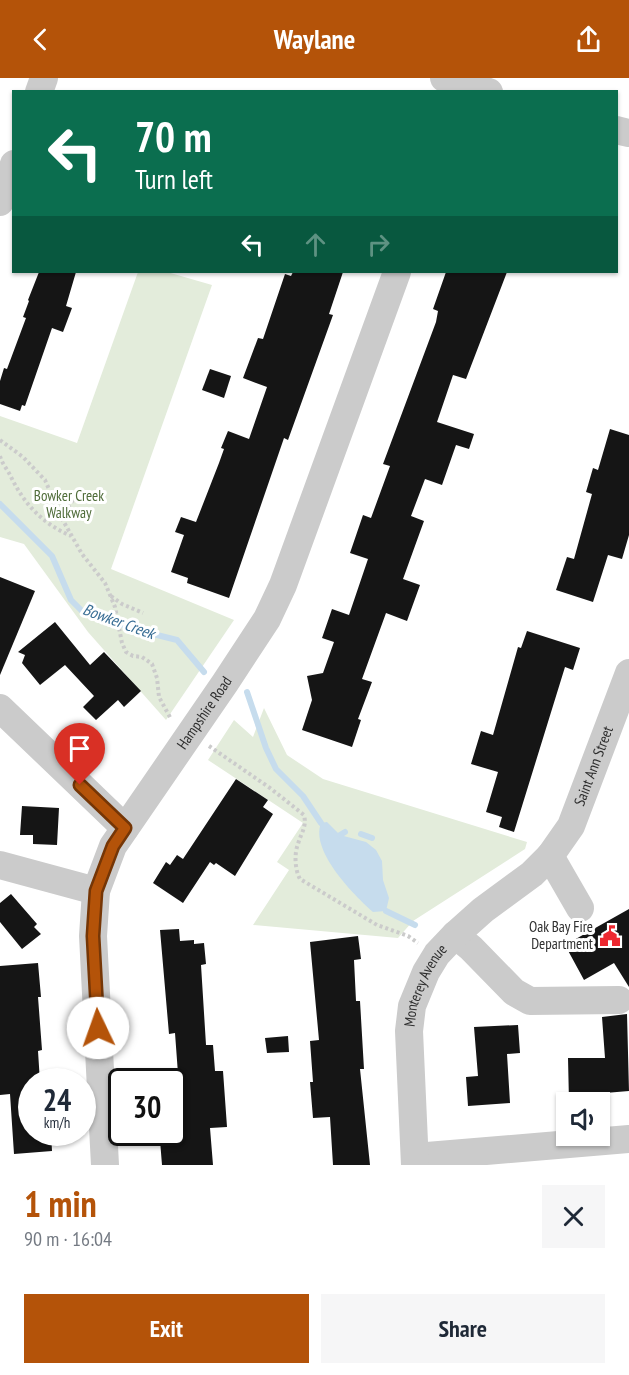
<!DOCTYPE html>
<meta charset="utf-8">
<style>
body{margin:0;font-family:"PT Sans Narrow",sans-serif;background:#f6f6f7;color:#1f2937;height:100vh;display:flex;flex-direction:column;font-size:22px;white-space:nowrap}
*{box-sizing:border-box;margin:0}
p{font-size:20px;color:#747a83}
.icon{flex:none;width:33px;height:33px;fill:none;stroke:currentColor;stroke-width:2;stroke-linecap:round;stroke-linejoin:round}
.map{position:relative;height:1087px;overflow:hidden}
.sheet{display:flex;flex-direction:column;background:#fff;flex:1}
.sheet>*{flex:none}
.banner{position:absolute;left:12px;top:12px;width:606px;height:183px;border-radius:0px;box-shadow:0 2px 4px #0004;background:#0b6e4f;color:#fff;overflow:hidden}
.tools{position:absolute;left:556px;top:1014px;display:grid;gap:12px}
.tools a{display:grid;place-items:center;width:54px;height:54px;border-radius:0px;background:#fff;box-shadow:0 2px 4px #0004;font-size:30px}
.speed{position:absolute;left:18px;top:990px;display:flex;gap:12px;font-size:30px;font-weight:700;text-align:center}
.speed>*{display:grid;place-content:center;width:78px;height:78px;border-radius:50%;background:#fff;box-shadow:0 2px 4px #0004;line-height:1}
.speed small{font-size:15px;font-weight:400}
.speed .limit{border:3px solid #111;border-radius:9px;background:#fff;color:#111}
.pin{position:absolute;display:grid;place-items:center;width:51px;height:51px;color:#fff;margin:-62px -26px;border-radius:50% 50% 50% 0;rotate:-45deg;box-shadow:0 0 6px #0007}
.pin .icon{rotate:45deg}
.me{position:absolute;width:66px;margin:-33px;rotate:357deg;stroke-linejoin:round;filter:drop-shadow(0 0 4px #0008)}
.turn{display:flex;align-items:center;gap:21px;height:126px;padding:0 24px;font-size:27px}
.turn .icon{width:78px;height:78px;stroke-width:2.5}
.turn b{display:block;font-size:42px;line-height:51px}
.lanes{display:flex;align-items:center;height:57px;padding:0 24px;background:#0003;justify-content:center;gap:30px;direction:ltr}
.lanes .off{opacity:.35}
.round{display:grid;place-items:center;flex:none;width:63px;height:63px;border-radius:0px;background:#f6f6f7}
.summary{display:flex;align-items:center;justify-content:space-between;height:102px;padding:0 24px}
h1{font-size:36px;font-weight:700;line-height:45px;color:#b45309}
.cta{display:flex;gap:12px;margin-top:auto;padding:12px 24px}
.cta a{flex:1;height:69px;border-radius:0px;background:#b45309;color:#fff;font-size:24px;font-weight:700;line-height:69px;text-align:center}
.cta a+a{background:#f6f6f7;color:#1f2937}
header{display:flex;justify-content:space-between;align-items:center;height:78px;padding:0 24px;background:#b45309;color:#fff;font-size:27px;font-weight:700}
.map>svg:first-child{display:block}
.green{fill:#e3ecdb}
.water{fill:#c6dced}
.lines{fill:none;stroke-linecap:round;stroke-linejoin:round}
.stream{stroke:#c6dced;stroke-width:6}
.building{fill:#151515}
.path{stroke:#cbcbcb;stroke-width:4;stroke-dasharray:3 3;stroke-linecap:butt}
.minor{stroke:#cbcbcb;stroke-width:28}
.route-casing{stroke:#753606;stroke-width:15}
.route{stroke:#b45309;stroke-width:10}
.labels{text-anchor:middle;stroke-width:6;stroke-linejoin:round;paint-order:stroke}
.park-label{font-size:15px;fill:#4f6c39;stroke:#fff}
.street-label{font-size:15px;fill:#2e2e2e;stroke:#fff}
.poi-label{font-size:15px;fill:#2e2e2e;stroke:#fff;text-anchor:end}
.water-label{font-size:16px;font-style:italic;fill:#386d94;stroke:#fff}
</style>
<header><svg class="icon" aria-label="back" viewBox="0 0 24 24"><path d="M15 5l-7 7 7 7"/></svg>Waylane<svg class="icon" aria-label="share" viewBox="0 0 24 24"><path d="M12 15V3M7 8l5-5 5 5M5 13v7h14v-7"/></svg></header>
<div class="map">
<svg width="629" height="1087" viewBox="0 0 629 1087">
<rect width="100%" height="100%" fill="#fff"/>
<!-- green -->
<g class="green">
<path d="M138 194H167L212 207 111 491 234 542 166 642 88 554 24 466 0 459V338L77 365Z"/>
<path d="M264 630 287 677 323 701 527 764 525 771 413 843 398 860 253 847 289 792 277 784 303 745 208 682 234 642 253 659Z"/>
</g>
<!-- water -->
<path class="water" d="M327 744 340 757 366 764 376 772 382 783 383 802 389 820 386 833 373 834C354 817 310 773 321 745Z"/>
<g class="lines">
<!-- stream -->
<g class="stream">
<path d="M0 426 52 478 71 522 82 533 137 552 177 562 204 594"/>
<path d="M247 614 266 670 276 691 303 718 321 745"/>
<path d="M361 756 372 760"/>
<path d="M340 757 345 754"/>
<path d="M386 833 415 847"/>
</g>
</g>
<!-- building -->
<g class="building">
<path d="M39 194H76L66 228 72 230 63 254 52 250 25 328 22 327 20 333 0 326V303L4 290 7 291 26 240 23 239 29 223 28 222Z"/>
<path d="M293 194H343L329 236 333 237 288 362 284 360 229 520 187 505 188 500 171 494 184 457 175 454 181 439 196 444 219 385 224 371 221 370 228 353 249 361 267 309 243 300 258 260 263 261 285 196 291 198Z"/>
<path d="M446 194H507L466 301 453 297 437 344 474 356 469 371 456 367 442 407 425 401 411 438 424 443 403 501 420 507 407 543 386 535 362 601 372 604 358 641 361 642 352 669 302 652 312 622 307 598 323 595 334 564 322 560 332 531 349 537 368 481 350 475 363 437 371 440 390 388 383 386 436 244 438 233 433 231Z"/>
<path d="M210 291 231 298 224 320 202 312Z"/>
<path d="M610 351 629 357V457L622 481 608 477 593 524 556 512 567 479 574 481 592 416 586 414 593 390 598 392Z"/>
<path d="M0 499 35 513 0 597Z"/>
<path d="M55 544 90 587 104 574 141 613 124 629 118 622 96 642 83 629 94 618 65 587 40 607 22 585 25 577 18 574Z"/>
<path d="M527 553 580 570 573 592 565 589 514 754 499 749 502 739 486 734 498 694 471 686 481 653 493 657 518 569 521 570Z"/>
<path d="M236 701 268 722 263 729 273 736 235 798 216 785 214 787 210 784 183 825 153 805 166 784 170 787 177 777 183 781Z"/>
<path d="M22 728 59 730 57 767 33 766V757H20Z"/>
<path d="M11 816 37 846 34 849 41 856 22 871 0 844V825Z"/>
<path d="M629 831V909L614 885 584 902 565 867Z"/>
<path d="M179 851 180 863 194 862V866L204 865 206 886 201 887 206 967H213L215 993H223L227 1049 210 1050 213 1087H162L160 1062 172 1061V1023H180L175 955 169 956 160 852Z"/>
<path d="M358 858 361 881 354 882 356 923H360L364 991H360L370 1087H333L330 1039 313 1040 310 1004H313L310 963 319 962 310 864Z"/>
<path d="M38 885 41 919H38L42 972 38 973 40 1004H32V1054H51L52 1073 14 1076 10 1016 0 1017V888Z"/>
<path d="M627 936 629 1013 605 1015V1024H569L568 980H605L602 939Z"/>
<path d="M518 947 520 975 507 976 510 1025 468 1028 466 999 478 998 474 949Z"/>
<path d="M288 958 289 974 267 975 265 960Z"/>
</g>
<g class="lines">
<!-- path -->
<g class="path">
<path d="M0 362 23 379 45 402 61 439 82 476 105 505 115 529 122 565 126 574 133 578 142 579 152 586 157 600 159 619 171 641"/>
<path d="M0 378C2 386 8 392 11 399 25 427 42 445 71 458"/>
<path d="M61 439 85 434"/>
<path d="M61 439 73 422"/>
<path d="M111 518 122 526 143 535"/>
<path d="M209 668 270 710 304 737C307 749 301 755 298 766 294 776 295 792 300 801L377 847 408 858 418 865"/>
</g>
<!-- minor -->
<g class="minor">
<path d="M444 0 489 14"/>
<path d="M39 14 44 0"/>
<path d="M616 52 629 55"/>
<path d="M0 124 14 86"/>
<path d="M0 630 125 750"/>
<path d="M550 778 580 830"/>
<path d="M0 787 96 813"/>
<path d="M455 857 471 870 514 914 530 923 619 922"/>
<path d="M415 1079 629 1061"/>
<path id="s1" d="M105 1087 93 858 96 813 113 768 225 605 267 541 283 507 397 194"/>
<path id="s2" d="M415 1087 409 953 412 928 426 894 437 876 455 857 483 832 532 796 550 778 571 748 629 595"/>
</g>
</g>
<g class="lines">
<defs>
<path id="route" d="M80 707 125 750 113 768 96 813 93 858 98 950"/>
</defs>
<!-- route casing -->
<use href="#route" class="route-casing"/>
<!-- route -->
<use href="#route" class="route"/>
</g>
<!-- icons -->
<defs>
<symbol id="civic-bare" viewBox="-9 -9 18 18"><path d="M-.6-6.5H3V-4.5H.6V-3L4-1V1h2V6H-6V1h2V-1L-.6-3ZM-1.2 2.5V6h2.4V2.5Z" fill="#ed2830" stroke="#fff" stroke-width="2.5" paint-order="stroke"/></symbol>
</defs>
<g fill-rule="evenodd">
<use href="#civic-bare" x="595" y="843" width="30" height="30"/>
</g>
<g class="labels">
<!-- park labels -->
<g class="park-label">
<text x="69" y="423">Bowker Creek<tspan x="69" dy="17">Walkway</tspan></text>
</g>
<!-- street labels -->
<g class="street-label">
<text dy="5" stroke="none"><textPath href="#s1" startOffset="484">Hampshire Road</textPath></text>
<text dy="5" stroke="none"><textPath href="#s2" startOffset="468">Saint Ann Street</textPath></text>
<text dy="5" stroke="none"><textPath href="#s2" startOffset="183">Monterey Avenue</textPath></text>
</g>
<!-- poi labels -->
<g class="poi-label">
<text x="593" y="854">Oak Bay Fire<tspan x="593" dy="17">Department</tspan></text>
</g>
<!-- water labels -->
<g class="water-label">
<text transform="translate(119 543) rotate(20)" y="6">Bowker Creek</text>
</g>
</g>
</svg>
<div class="tools">
<a><svg class="icon" aria-label="sound" viewBox="0 0 24 24"><path d="M4 9h4l5-4v14l-5-4H4zM17 9q2 3 0 6"/></svg></a>
</div>
<div class="speed"><div>24<small>km/h</small></div><div class="limit">30</div></div>
<div class="pin" style="left:80px;top:707px;background:#d93025"><svg class="icon" aria-label="arrive" viewBox="0 0 24 24"><path d="M6 21V4h12l-3 4 3 4H6"/></svg></div>
<svg class="me" style="left:98px;top:950px" viewBox="-20 -20 40 40"><circle r="19" fill="#fff"/><path d="M0-13L10 11 0 6-10 11z" fill="#b45309"/></svg>
<div class="banner">
<div class="turn"><svg class="icon" aria-label="left" viewBox="0 0 24 24"><path d="M17 20v-9H6M10 6l-5 5 5 5"/></svg><div><b>70 m</b>Turn left</div></div>
<div class="lanes"><svg class="icon" aria-label="left" viewBox="0 0 24 24"><path d="M17 20v-9H6M10 6l-5 5 5 5"/></svg><svg class="icon off" aria-label="ahead" viewBox="0 0 24 24"><path d="M12 20V5M6 11l6-6 6 6"/></svg><svg class="icon off" aria-label="right" viewBox="0 0 24 24"><path d="M7 20v-9h11M14 6l5 5-5 5"/></svg></div>
</div>
</div>
<section class="sheet">
<div class="summary"><div><h1>1 min</h1><p>90 m · 16:04</p></div><a class="round"><svg class="icon" aria-label="close" viewBox="0 0 24 24"><path d="M6 6l12 12M18 6L6 18"/></svg></a></div>
<div class="cta"><a>Exit</a><a>Share</a></div>
</section>
